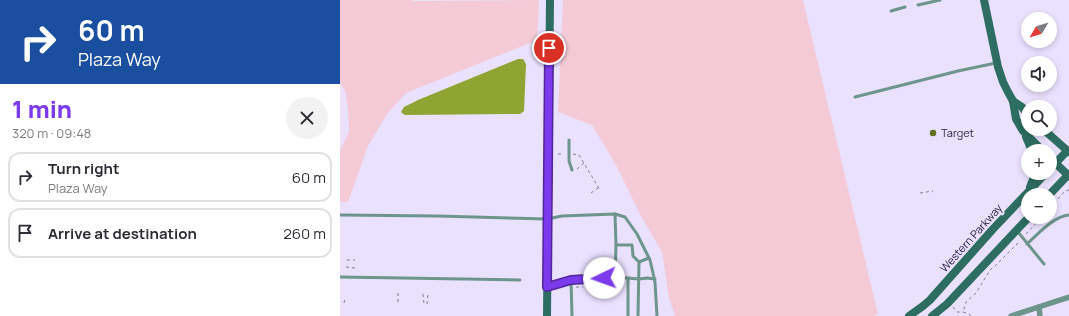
<!DOCTYPE html>
<meta charset="utf-8">
<style>
body{margin:0;font-family:Manrope,sans-serif;background:#f2f2f3;color:#2b2b33;height:100vh;display:flex;flex-direction:column;font-size:15px;white-space:nowrap}
*{box-sizing:border-box;margin:0}
p{font-size:13px;color:#7c7c81}
.icon{flex:none;width:22px;height:22px;fill:none;stroke:currentColor;stroke-width:2;stroke-linecap:round;stroke-linejoin:round}
.map{position:relative;flex:1;overflow:hidden}
.panel{display:flex;flex-direction:column;background:#fff;width:340px}
.panel>*{flex:none}
.hud{background:#1a4fa0;color:#fff;overflow:hidden}
.needle{width:26px;rotate:232deg}
.tools{position:absolute;left:681px;top:12px;display:grid;gap:8px}
.tools a{display:grid;place-items:center;width:36px;height:36px;border-radius:50%;background:#fff;box-shadow:0 2px 6px #0003;font-size:20px}
.pin{position:absolute;display:grid;place-items:center;width:34px;height:34px;color:#fff;margin:-17px;border:2px solid #fff;border-radius:50%;box-shadow:0 1px 4px #0007}
.me{position:absolute;width:44px;margin:-22px;rotate:267deg;stroke-linejoin:round;filter:drop-shadow(0 0 3px #0008)}
.turn{display:flex;align-items:center;gap:14px;height:84px;padding:0 12px;font-size:18px}
.turn .icon{width:52px;height:52px;stroke-width:2.5}
.turn b{display:block;font-size:28px;line-height:34px}
.round{display:grid;place-items:center;flex:none;width:42px;height:42px;border-radius:21px;background:#f2f2f3}
.summary{display:flex;align-items:center;justify-content:space-between;height:68px;padding:0 12px}
h1{font-size:24px;font-weight:800;line-height:30px;color:#7c3aed}
ul{padding:0;list-style:none}
li{display:flex;align-items:center;gap:12px;height:50px;margin:0 8px 6px;padding:0 4px;border:2px solid #e1e1e2;border-radius:12px}
li div{flex:1}
li b{display:block;font-size:15px}
li em{font-style:normal}
main{display:flex;flex:1;min-height:0}
.map>svg:first-child{display:block}
.green{fill:#f3cad6}
.water{fill:#8fa432}
.lines{fill:none;stroke-linecap:round;stroke-linejoin:round}
.path{stroke:#847b97;stroke-width:1;stroke-dasharray:3 3;stroke-linecap:butt}
.lane{stroke:#6e958c;stroke-width:3}
.street{stroke:#6e958c;stroke-width:5.5}
.secondary{stroke:#2e6d61;stroke-width:8}
.route-casing{stroke:#51269a;stroke-width:10}
.route{stroke:#7c3aed;stroke-width:7}
.poi-dot{fill:#62711d;stroke:#eae1fe;stroke-width:1.5}
.labels{text-anchor:middle;stroke-width:4;stroke-linejoin:round;paint-order:stroke}
.poi-label{font-size:11px;fill:#2e2540;stroke:#eae1fe;text-anchor:start}
.street-label{font-size:11px;fill:#2e2540;stroke:#eae1fe}
</style>
<main>
<section class="panel">
<div class="hud">
<div class="turn"><svg class="icon" aria-label="right" viewBox="0 0 24 24"><path d="M7 20v-9h11M14 6l5 5-5 5"/></svg><div><b>60 m</b>Plaza Way</div></div>
</div>
<div class="summary"><div><h1>1 min</h1><p>320 m · 09:48</p></div><a class="round"><svg class="icon" aria-label="close" viewBox="0 0 24 24"><path d="M6 6l12 12M18 6L6 18"/></svg></a></div>
<ul>
<li><svg class="icon" aria-label="right" viewBox="0 0 24 24"><path d="M7 20v-9h11M14 6l5 5-5 5"/></svg><div><b>Turn right</b><p>Plaza Way</p></div><em>60 m</em></li>
<li><svg class="icon" aria-label="arrive" viewBox="0 0 24 24"><path d="M6 21V4h12l-3 4 3 4H6"/></svg><div><b>Arrive at destination</b></div><em>260 m</em></li>
</ul>
</section>
<div class="map">
<svg width="729" height="316" viewBox="0 0 729 316">
<rect width="100%" height="100%" fill="#eae1fe"/>
<!-- green -->
<g class="green">
<path d="M0 0H73L74 1 199 0 197 40 66 93 47 114 28 146 8 202H0V151L9 132 8 109 5 90 0 84Z"/>
<path d="M223 0H463L538 314 533 316H335L329 298 322 252 301 216 276 165 252 125 218 112Z"/>
</g>
<!-- water -->
<path class="water" d="M178 59H183L186 64 184 111 180 114 65 115 61 112 64 107 78 100Z"/>
<g class="lines">
<!-- path -->
<g class="path">
<path d="M218 154H223"/>
<path d="M233 154 239 155 260 190"/>
<path d="M237 169 244 163"/>
<path d="M251 193 258 188"/>
<path d="M580 193 593 191"/>
<path d="M710 208 725 191 729 190"/>
<path d="M686 234 702 217"/>
<path d="M7 260H15"/>
<path d="M6 267 15 268"/>
<path d="M236 287H243"/>
<path d="M58 293V304"/>
<path d="M83 294 84 304"/>
<path d="M4 303 5 298"/>
<path d="M87 304 88 294"/>
<path d="M613 307 617 312H623"/>
<path d="M631 316 629 314 623 312 626 302 636 293 650 270 655 266 680 241"/>
</g>
<!-- lane -->
<g class="lane">
<path d="M578 5 600 0"/>
<path d="M551 11 565 7"/>
<path d="M515 97 618 71 656 63"/>
<path d="M229 140V161L232 170"/>
<path d="M275 214 276 245"/>
<path d="M0 215 98 216 207 219 222 216 275 214 285 217 297 234 310 260 315 282 317 316"/>
<path d="M678 232 704 264"/>
<path d="M687 244C698 234 714 216 729 215"/>
<path d="M299 262 309 258"/>
<path d="M0 277 180 280"/>
<path d="M275 277 299 279 307 278 315 279"/>
<path d="M288 278V316"/>
<path d="M231 280 232 316"/>
<path d="M209 286 231 280 275 277 276 245H292L293 256 299 262 298 316"/>
</g>
<!-- street -->
<g class="street">
<path d="M699 307 700 316"/>
<path d="M671 316 729 297"/>
</g>
<!-- secondary -->
<g class="secondary">
<path d="M644 0 658 67 663 82 668 92 673 101 676 119 683 131 703 151"/>
<path d="M673 101 682 107 688 115"/>
<path d="M703 129 729 152"/>
<path d="M686 137 692 151"/>
<path d="M710 158 729 176"/>
<path d="M710 169 727 151"/>
<path d="M690 187 694 177V173"/>
<path d="M709 195 729 174"/>
<path d="M207 316 210 0"/>
<path d="M569 316 583 306 590 300 653 229 706 173"/>
<path d="M592 316 607 304 689 217"/>
</g>
</g>
<g class="lines">
<defs>
<path id="route" d="M209 48 207 287 231 280 264 278"/>
</defs>
<!-- route casing -->
<use href="#route" class="route-casing"/>
<!-- route -->
<use href="#route" class="route"/>
</g>
<!-- markers -->
<circle class="poi-dot" cx="593" cy="133" r="4"/>
<g class="labels">
<!-- poi labels -->
<g class="poi-label">
<text x="601" y="137">Target</text>
</g>
<!-- street labels -->
<g class="street-label">
<text transform="translate(631 238) rotate(-48)" y="4">Western Parkway</text>
</g>
</g>
</svg>
<div class="tools">
<a><svg class="needle" viewBox="-14 -14 28 28"><path d="M0-13l5 13h-10z" fill="#e53935"/><path d="M0 13l5-13h-10z" fill="#7c7c81"/></svg></a>
<a><svg class="icon" aria-label="sound" viewBox="0 0 24 24"><path d="M4 9h4l5-4v14l-5-4H4zM17 9q2 3 0 6"/></svg></a>
<a><svg class="icon" aria-label="search" viewBox="0 0 24 24"><circle cx="10" cy="10" r="6"/><path d="M15 15l6 6"/></svg></a>
<a>+</a>
<a>−</a>
</div>
<div class="pin" style="left:209px;top:48px;background:#d93025"><svg class="icon" aria-label="arrive" viewBox="0 0 24 24"><path d="M6 21V4h12l-3 4 3 4H6"/></svg></div>
<svg class="me" style="left:264px;top:278px" viewBox="-20 -20 40 40"><circle r="19" fill="#fff"/><path d="M0-13L10 11 0 6-10 11z" fill="#7c3aed"/></svg>
</div>
</main>
